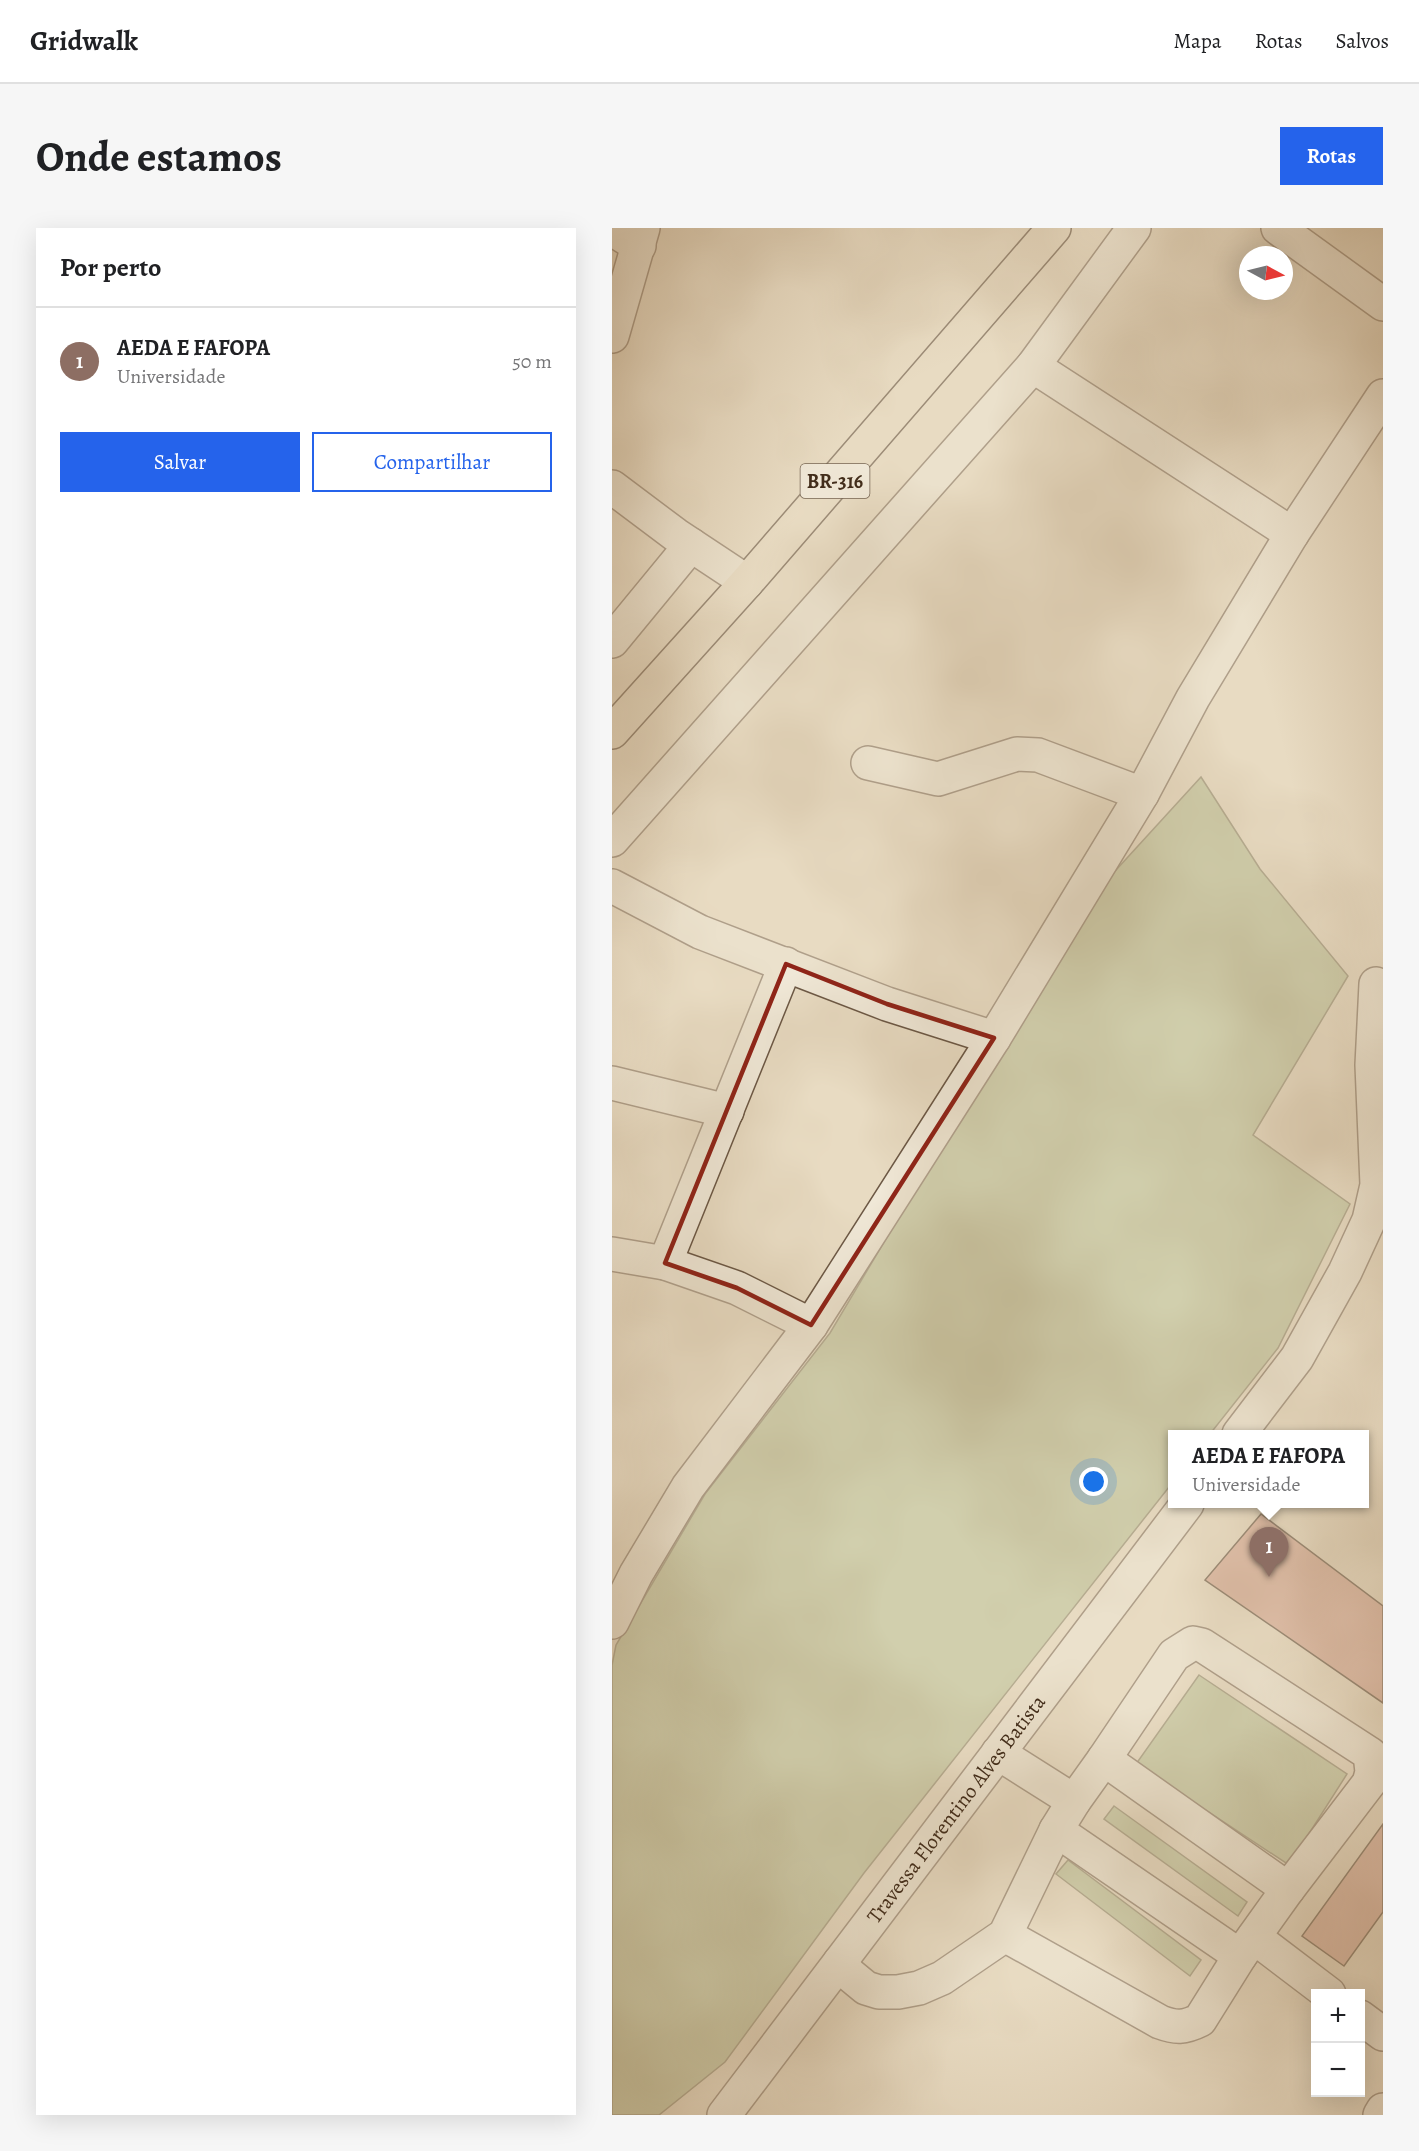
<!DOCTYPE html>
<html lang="pt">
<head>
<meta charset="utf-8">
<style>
	:root { --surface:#fff; --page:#f6f6f6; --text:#202124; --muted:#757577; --line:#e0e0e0; --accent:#2563eb }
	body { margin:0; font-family:Alegreya,serif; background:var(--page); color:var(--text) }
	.controls { position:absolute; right:18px; bottom:18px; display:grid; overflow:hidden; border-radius:0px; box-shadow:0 6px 24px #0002 }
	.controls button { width:54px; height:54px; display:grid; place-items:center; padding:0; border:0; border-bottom:2px solid var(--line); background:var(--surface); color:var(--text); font:30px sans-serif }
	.compass { position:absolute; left:627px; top:18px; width:54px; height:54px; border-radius:50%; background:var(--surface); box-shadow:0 6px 24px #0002; rotate:97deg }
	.you { position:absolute; left:482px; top:1254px; width:21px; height:21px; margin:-15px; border:4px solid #fff; border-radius:50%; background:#1a73e8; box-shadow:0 0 0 9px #1a73e833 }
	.badge { display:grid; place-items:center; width:39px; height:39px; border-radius:50%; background:var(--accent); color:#fff; font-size:20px; font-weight:700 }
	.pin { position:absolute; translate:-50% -50px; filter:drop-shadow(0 2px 3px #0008) }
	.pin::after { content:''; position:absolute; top:32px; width:21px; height:18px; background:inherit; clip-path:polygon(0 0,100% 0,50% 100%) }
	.popup { position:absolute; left:556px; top:1202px; width:201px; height:78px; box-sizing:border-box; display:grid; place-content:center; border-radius:0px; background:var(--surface); filter:drop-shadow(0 2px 4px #0005); font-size:20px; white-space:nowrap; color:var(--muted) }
	.popup b { font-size:22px; color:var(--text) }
	.popup::after { content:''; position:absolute; left:50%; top:100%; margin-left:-12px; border:12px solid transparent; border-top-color:var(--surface) }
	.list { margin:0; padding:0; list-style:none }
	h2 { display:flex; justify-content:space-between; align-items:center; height:78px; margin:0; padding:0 24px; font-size:26px }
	h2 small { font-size:20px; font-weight:400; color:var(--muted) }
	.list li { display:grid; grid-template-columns:39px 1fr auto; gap:18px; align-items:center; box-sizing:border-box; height:108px; padding:0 24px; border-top:2px solid var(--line) }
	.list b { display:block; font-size:22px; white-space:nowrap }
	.list p { margin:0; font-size:20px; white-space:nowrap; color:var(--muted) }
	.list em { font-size:20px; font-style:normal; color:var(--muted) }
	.actions { display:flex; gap:12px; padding:18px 24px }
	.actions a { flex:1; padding:14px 0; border:2px solid var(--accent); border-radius:0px; text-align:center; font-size:21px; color:var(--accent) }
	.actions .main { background:var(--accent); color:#fff }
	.map { position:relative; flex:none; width:771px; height:1887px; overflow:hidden; border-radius:0px }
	header { display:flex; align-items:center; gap:36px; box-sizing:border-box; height:84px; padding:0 30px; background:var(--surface); border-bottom:2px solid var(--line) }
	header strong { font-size:28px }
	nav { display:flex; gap:33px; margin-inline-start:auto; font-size:21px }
	.intro { display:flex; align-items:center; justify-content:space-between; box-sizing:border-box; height:144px; padding:0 36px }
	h1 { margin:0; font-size:42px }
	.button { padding:15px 27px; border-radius:0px; background:var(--accent); color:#fff; font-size:21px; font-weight:700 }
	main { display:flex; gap:36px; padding:0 36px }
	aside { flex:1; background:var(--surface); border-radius:0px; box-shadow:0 6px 24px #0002 }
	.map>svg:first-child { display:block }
	.green { fill:#b6c093; stroke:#7c7657; stroke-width:1.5 }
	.building { fill:#d49e8a; stroke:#422d1b; stroke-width:1.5 }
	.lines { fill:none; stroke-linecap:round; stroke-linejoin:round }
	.minor-casing { stroke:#6c5845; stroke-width:36 }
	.highway-casing { stroke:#422d1b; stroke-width:36 }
	.minor { stroke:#f0e8d7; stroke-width:33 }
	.highway { stroke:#e8dbc2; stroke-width:33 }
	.marked { fill:none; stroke:#8f2418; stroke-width:4.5; stroke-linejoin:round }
	.labels { text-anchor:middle; stroke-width:5; stroke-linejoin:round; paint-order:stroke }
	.shield { fill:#f0e8d7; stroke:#766553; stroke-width:1.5 }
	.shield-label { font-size:20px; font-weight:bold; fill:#422d1b }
	.street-label { font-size:21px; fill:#422d1b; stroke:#f0e8d7 }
</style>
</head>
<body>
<header>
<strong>Gridwalk</strong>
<nav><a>Mapa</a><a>Rotas</a><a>Salvos</a></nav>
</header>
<div class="intro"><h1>Onde estamos</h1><a class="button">Rotas</a></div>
<main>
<aside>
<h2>Por perto<small></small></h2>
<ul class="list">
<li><span class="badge" style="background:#8d6e63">1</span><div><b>AEDA E FAFOPA</b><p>Universidade</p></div><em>50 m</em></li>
</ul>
<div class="actions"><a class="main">Salvar</a><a>Compartilhar</a></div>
</aside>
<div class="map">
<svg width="771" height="1887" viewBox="0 0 771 1887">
	<rect width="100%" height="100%" fill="#e8dbc2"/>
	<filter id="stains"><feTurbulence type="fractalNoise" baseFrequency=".00333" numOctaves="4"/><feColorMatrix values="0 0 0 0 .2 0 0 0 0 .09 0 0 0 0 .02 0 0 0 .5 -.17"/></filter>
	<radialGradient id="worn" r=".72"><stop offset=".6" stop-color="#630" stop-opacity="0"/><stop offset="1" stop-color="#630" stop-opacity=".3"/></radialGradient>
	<path class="green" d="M589 549 648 641 736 748 641 907 738 976 666 1120 598 1206H561V1254L252 1645 113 1834 47 1887H0V1437L4 1417 93 1266 218 1105 473 676Z
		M587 1447 735 1546 677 1637 524 1536Z
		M502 1578 635 1674 626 1688 492 1591Z
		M456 1632 589 1732 578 1748 444 1646Z"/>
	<path class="building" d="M649 1286 771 1378V1475L593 1352Z
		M771 1596V1684L732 1738 690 1708Z"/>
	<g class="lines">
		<defs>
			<g id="minor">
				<path d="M666 0 771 76"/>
				<path d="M0 1 27 18"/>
				<path d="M0 108 31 0"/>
				<path d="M421 138 680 306"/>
				<path d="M0 259 64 307 135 354"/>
				<path d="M0 413 79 317"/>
				<path d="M256 535 326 551 405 526 426 527 530 566"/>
				<path d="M0 612 421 138 522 0"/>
				<path d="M0 658 88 704 275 776 382 810"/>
				<path d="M0 855 115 883"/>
				<path d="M0 1026 53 1035 125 1060 199 1097"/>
				<path d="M53 1035 174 736"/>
				<path d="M627 1206 685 1130 733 1044 757 992 765 957 760 837 764 756"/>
				<path d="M0 1394 24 1346 76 1259 199 1097 382 810 530 566 581 470 680 306 771 168"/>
				<path d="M386 1525 462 1573"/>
				<path d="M492 1531 676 1661"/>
				<path d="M444 1602 628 1728"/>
				<path d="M642 1709 717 1766"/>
				<path d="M228 1734 237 1746 254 1760 267 1764H286L307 1760 330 1750 393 1707 444 1602 462 1573 492 1531 562 1427 581 1415 590 1417 758 1526 760 1544 757 1555 676 1661 628 1728 588 1792C572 1800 564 1800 548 1794L393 1707"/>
				<path d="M748 1789 771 1806"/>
				<path id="s1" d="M112 1887 575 1276"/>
				<path d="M768 1887 771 1882"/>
			</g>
			<path id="highway" d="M0 504 135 354 442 0"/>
		</defs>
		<use href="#minor" class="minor-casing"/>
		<use href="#highway" class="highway-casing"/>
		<use href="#minor" class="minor"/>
		<use href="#highway" class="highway"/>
	</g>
	<path d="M0 0H771V1887H0ZM174 736 275 776 382 810 199 1097 125 1060 53 1035Z" fill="#e8dbc2" fill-opacity=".55" fill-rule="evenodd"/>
	<path class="marked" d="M174 736 275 776 382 810 199 1097 125 1060 53 1035Z"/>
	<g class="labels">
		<rect class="shield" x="188.5" y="236" width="69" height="34" rx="4.5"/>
		<g class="shield-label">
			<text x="223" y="260">BR-316</text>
		</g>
		<g class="street-label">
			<text dy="7" stroke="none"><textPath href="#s1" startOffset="384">Travessa Florentino Alves Batista</textPath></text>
		</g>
	</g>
	<rect width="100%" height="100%" filter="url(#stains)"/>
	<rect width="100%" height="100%" fill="url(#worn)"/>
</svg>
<div class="controls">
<button>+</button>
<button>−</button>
</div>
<svg class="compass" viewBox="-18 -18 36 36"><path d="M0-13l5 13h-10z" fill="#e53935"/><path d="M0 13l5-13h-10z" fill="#757577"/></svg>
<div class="you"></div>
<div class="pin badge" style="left:657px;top:1349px;background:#8d6e63">1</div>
<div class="popup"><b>AEDA E FAFOPA</b>Universidade</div>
</div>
</main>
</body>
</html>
